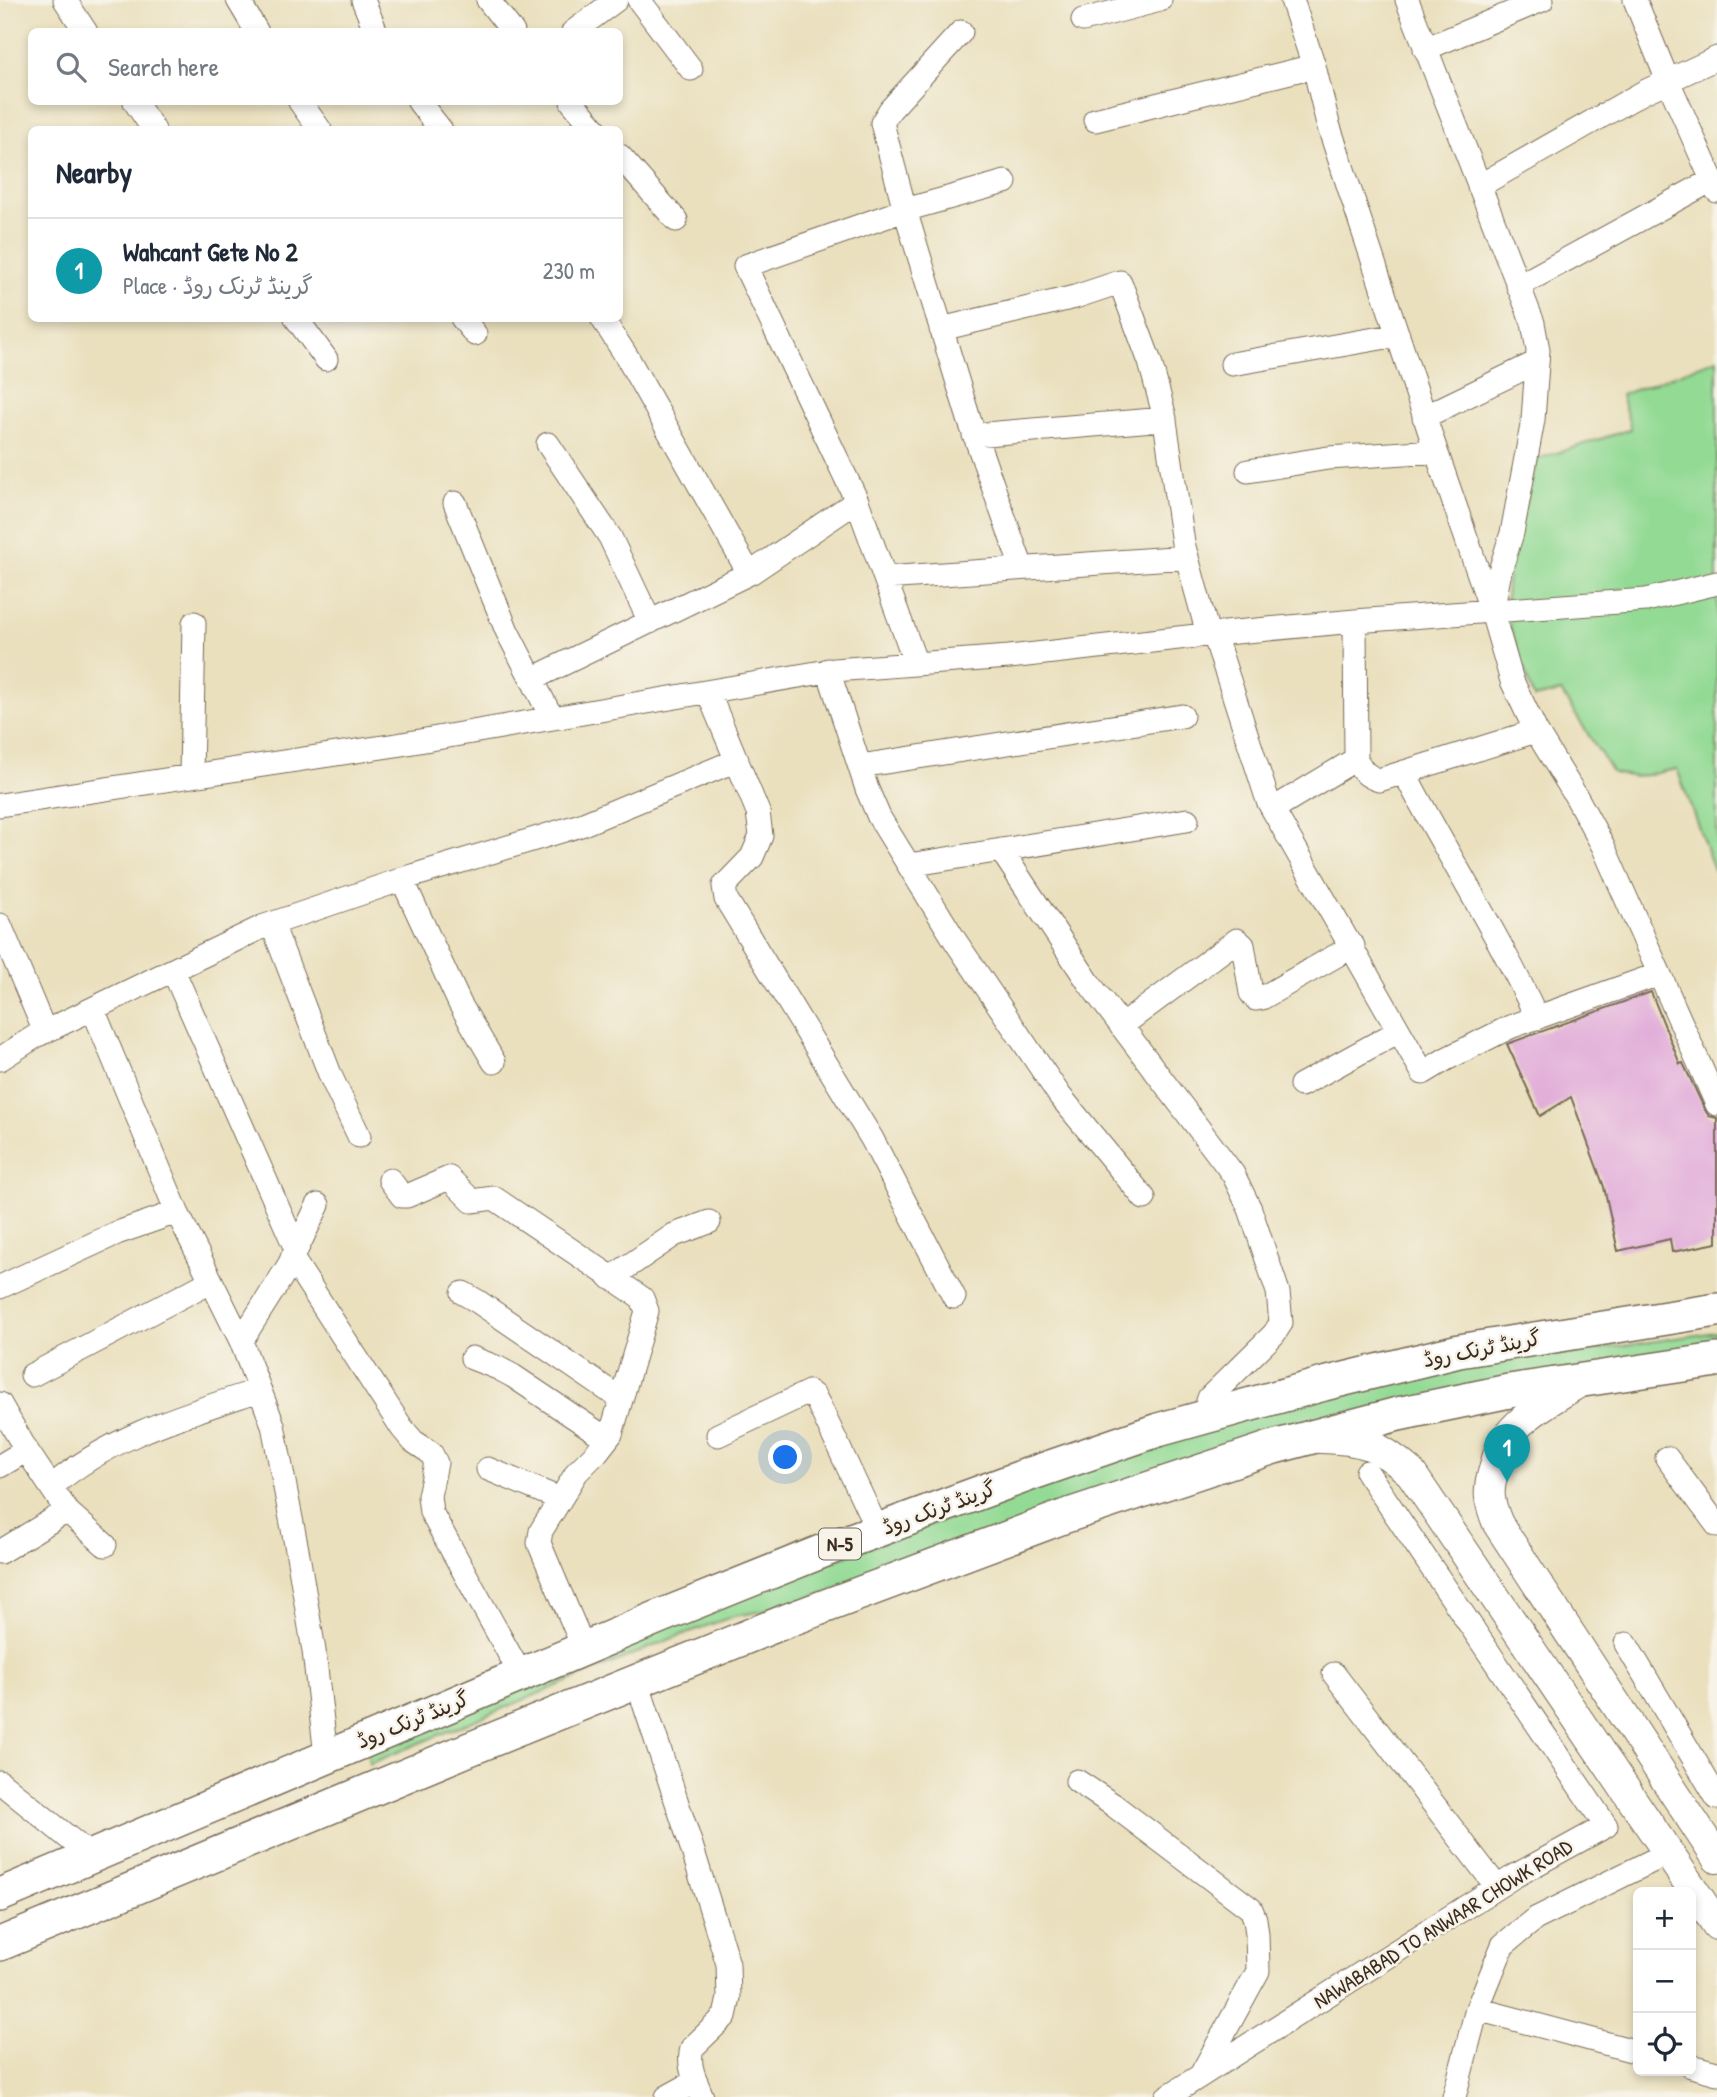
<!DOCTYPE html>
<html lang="en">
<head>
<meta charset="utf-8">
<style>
	:root { --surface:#fff; --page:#f2f2f3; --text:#1f2937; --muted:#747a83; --line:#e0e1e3; --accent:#d1495b }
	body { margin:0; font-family:"Patrick Hand","Playpen Sans Arabic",sans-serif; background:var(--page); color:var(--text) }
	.controls { position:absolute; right:21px; bottom:21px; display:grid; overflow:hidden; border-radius:10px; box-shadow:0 4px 10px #0003 }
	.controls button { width:63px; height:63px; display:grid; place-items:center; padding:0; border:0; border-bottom:2px solid var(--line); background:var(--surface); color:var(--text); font:35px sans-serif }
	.you { position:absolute; left:786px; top:1458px; width:24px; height:24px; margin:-18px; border:5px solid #fff; border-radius:50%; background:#1a73e8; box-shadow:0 0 0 10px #1a73e833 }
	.badge { display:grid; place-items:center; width:46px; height:46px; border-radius:50%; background:var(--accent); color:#fff; font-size:23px; font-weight:700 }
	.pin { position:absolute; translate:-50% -58px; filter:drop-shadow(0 2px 4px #0008) }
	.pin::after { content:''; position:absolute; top:37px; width:24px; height:21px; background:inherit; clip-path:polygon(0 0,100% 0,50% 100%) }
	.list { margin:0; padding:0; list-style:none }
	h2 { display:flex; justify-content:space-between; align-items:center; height:91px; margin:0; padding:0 28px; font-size:30px }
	h2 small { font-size:23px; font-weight:400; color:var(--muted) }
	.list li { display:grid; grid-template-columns:46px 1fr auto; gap:21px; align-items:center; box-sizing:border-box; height:105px; padding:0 28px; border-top:2px solid var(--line) }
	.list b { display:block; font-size:26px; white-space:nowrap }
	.list p { margin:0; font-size:23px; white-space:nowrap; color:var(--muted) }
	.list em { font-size:23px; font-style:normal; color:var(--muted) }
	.icon { flex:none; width:38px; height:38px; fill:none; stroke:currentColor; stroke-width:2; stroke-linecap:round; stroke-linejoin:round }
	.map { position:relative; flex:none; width:1717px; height:2097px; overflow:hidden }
	.search { position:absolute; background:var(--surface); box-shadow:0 4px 10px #0003; left:28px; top:28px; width:595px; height:77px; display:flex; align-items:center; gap:18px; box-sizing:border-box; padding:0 24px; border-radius:10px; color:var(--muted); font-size:26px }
	.panel { position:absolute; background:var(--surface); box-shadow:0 4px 10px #0003; left:28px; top:126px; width:595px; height:196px; border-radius:10px }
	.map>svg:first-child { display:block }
	.green { fill:#93da94; stroke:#678259; stroke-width:2 }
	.building { fill:#e2aeda }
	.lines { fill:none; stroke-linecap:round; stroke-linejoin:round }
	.minor-casing { stroke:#786a56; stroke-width:25 }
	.major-casing { stroke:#786a56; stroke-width:32 }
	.highway-casing { stroke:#786a56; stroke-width:36 }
	.minor { stroke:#fff; stroke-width:23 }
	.major { stroke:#fff; stroke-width:30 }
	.highway { stroke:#fff; stroke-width:33 }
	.labels { text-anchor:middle; stroke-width:5; stroke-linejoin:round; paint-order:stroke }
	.shield { fill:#f7f3e8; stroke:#73665b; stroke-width:2 }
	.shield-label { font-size:19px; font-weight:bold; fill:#3b2a1e }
	.street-label { font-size:21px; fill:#3b2a1e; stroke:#f7f3e8 }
</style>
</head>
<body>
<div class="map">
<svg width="1717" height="2097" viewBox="0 0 1717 2097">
	<rect width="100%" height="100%" fill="#f7f3e8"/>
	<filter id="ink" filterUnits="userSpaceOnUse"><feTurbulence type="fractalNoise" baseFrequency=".0143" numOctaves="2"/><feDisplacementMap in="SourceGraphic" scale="14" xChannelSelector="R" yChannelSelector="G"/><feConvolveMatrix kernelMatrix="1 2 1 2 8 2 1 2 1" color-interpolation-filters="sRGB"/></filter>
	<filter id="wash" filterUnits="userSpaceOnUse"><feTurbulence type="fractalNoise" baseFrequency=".00686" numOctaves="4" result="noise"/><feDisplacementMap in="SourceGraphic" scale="28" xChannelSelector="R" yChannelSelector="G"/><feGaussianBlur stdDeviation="1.57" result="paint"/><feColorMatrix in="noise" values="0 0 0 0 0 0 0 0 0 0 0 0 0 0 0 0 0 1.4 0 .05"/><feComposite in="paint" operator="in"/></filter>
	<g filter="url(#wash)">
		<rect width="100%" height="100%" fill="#eae0be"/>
		<path class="green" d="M1717 359V878L1677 769 1636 777 1613 773 1561 692 1534 698 1505 611 1509 562 1538 459 1631 429 1621 395Z
			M1717 1332V1348L1460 1392 770 1610 734 1616 673 1638 369 1764 367 1749 740 1595 1173 1435 1475 1361 1575 1353Z"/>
		<g id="blocks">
			<path class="building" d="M1651 992 1680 1064 1683 1063 1705 1110 1709 1116 1717 1118V1243L1672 1252 1670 1239 1618 1251 1604 1187 1571 1097 1540 1116 1507 1044Z"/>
		</g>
	</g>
	<g filter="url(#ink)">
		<use href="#blocks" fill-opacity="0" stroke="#786a56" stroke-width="2"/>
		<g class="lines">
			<defs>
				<path id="minor" d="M65 0 86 32
					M238 0 257 32
					M363 0 376 32
					M488 0 513 32
					M639 0 691 69
					M1292 0 1314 66 1328 124 1436 451 1492 612 1512 681 1536 731 1577 798 1603 846 1717 1104
					M1407 0 1533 323 1538 350 1533 420 1512 533 1500 571 1492 612
					M1635 0 1668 81 1717 191
					M1083 20 1160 0
					M573 32 616 0
					M961 32 890 110 882 123 905 210 969 419 1022 568
					M1425 49 1542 0
					M135 102 154 130
					M300 102 320 130
					M419 102 441 130
					M572 102 596 130
					M1095 120 1314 66
					M620 156 676 220
					M1479 186 1644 92 1717 58
					M1518 286 1712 180
					M296 318 326 359
					M462 318 475 334
					M602 318 627 357 749 573
					M941 329 1075 297 1120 282 1150 362 1164 414 1183 543 1208 634
					M1232 364 1398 335
					M1424 417 1537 362
					M974 435 1165 419
					M548 444 610 537 650 622
					M1248 471 1328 458 1436 451
					M455 503 507 631 552 718
					M885 578 1187 557
					M1355 621 1356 759
					M1214 634 1268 801 1423 1073 1446 1059 1510 1027 1659 974
					M916 664 857 501 745 266 905 210 1005 182
					M828 670 867 789 879 817 956 942 1060 1096 1144 1198
					M532 679 752 572 857 501
					M708 692 758 812 761 836 752 857 724 886 726 899 872 1139 954 1297
					M860 766 1182 716
					M1404 772C1447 855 1498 933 1537 1018
					M191 776 194 623
					M0 805 396 745 834 670 1009 657 1214 634 1355 621 1646 600 1717 583
					M1273 809 1356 759C1362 771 1366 776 1379 780L1536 731
					M1001 850 1089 983 1233 1174 1250 1209 1278 1292 1281 1323 1274 1334 1209 1398 1203 1418
					M909 865 1187 820
					M402 879 460 1004 494 1062
					M272 924 331 1077 359 1136
					M0 925 45 1032
					M173 970 296 1249
					M93 1009 177 1212 241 1341 273 1425 298 1555 314 1651 326 1756
					M1121 1026 1237 940 1243 945 1251 993 1256 999 1262 998 1353 946
					M0 1059 36 1036 262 927 412 876 581 825 737 760
					M1301 1085 1399 1031
					M390 1180 402 1196H407L449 1178 472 1201 494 1198 642 1298 647 1311 611 1434 597 1452 577 1472 541 1531 539 1543 584 1649
					M292 1258 402 1428 413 1441 431 1453 436 1463 429 1496 431 1512 521 1675
					M611 1278 674 1235 709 1222
					M0 1287 117 1233 177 1212
					M463 1293 477 1301 621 1399
					M241 1341 289 1265 318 1205
					M472 1358 498 1368 513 1376 607 1439
					M32 1375 211 1281
					M0 1404 25 1448 67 1511 105 1545
					M718 1435 809 1392 814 1396 819 1405 878 1531
					M1667 1458 1717 1525
					M0 1466 20 1454
					M488 1469 560 1499
					M51 1487C110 1436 187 1414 259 1390
					M0 1552 67 1511
					M1626 1644 1717 1798
					M1334 1674 1497 1887
					M637 1682 691 1845 728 1964 729 1998 725 2016 692 2048C687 2066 696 2081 702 2097
					M1077 1781 1112 1804 1251 1909 1255 1919 1257 1934 1258 1971 1202 2073
					M0 1782 91 1856
					M1477 2009 1638 2052
					M1691 2066 1717 2073
					M667 2097 696 2081
					M1167 2097 1513 1877 1606 1826 1367 1472
					M1454 2097 1477 2009 1503 1945 1535 1919 1668 1853"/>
				<path id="major" d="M1583 1380C1559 1395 1525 1413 1508 1436 1501 1444 1498 1455 1495 1466 1487 1491 1488 1500 1498 1524L1717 1858
					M1320 1438C1363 1439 1378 1444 1411 1473L1717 1925"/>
				<path id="highway" d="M0 1895 661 1616 843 1543 1030 1474 1158 1430 1324 1384 1459 1351 1717 1310
					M0 1944 467 1750 786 1621 1063 1517 1274 1447 1398 1414 1509 1391 1717 1360"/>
			</defs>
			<use href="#minor" class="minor-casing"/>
			<use href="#major" class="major-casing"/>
			<use href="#highway" class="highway-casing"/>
			<use href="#minor" class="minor"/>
			<use href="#major" class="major"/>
			<use href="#highway" class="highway"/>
		</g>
	</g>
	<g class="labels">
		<rect class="shield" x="819" y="1528.5" width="42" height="31" rx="5"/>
		<g class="shield-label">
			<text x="840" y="1551">N-5</text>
		</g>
		<g class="street-label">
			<text transform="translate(1482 1349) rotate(-11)" y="7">گرینڈ ٹرنک روڈ</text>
			<text transform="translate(939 1508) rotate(-20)" y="7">گرینڈ ٹرنک روڈ</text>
			<text transform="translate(413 1720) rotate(-22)" y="7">گرینڈ ٹرنک روڈ</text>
			<text transform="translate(1443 1924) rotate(-32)" y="7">NAWABABAD TO ANWAAR CHOWK ROAD</text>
		</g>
	</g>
</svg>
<div class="controls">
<button>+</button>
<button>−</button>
<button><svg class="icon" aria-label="locate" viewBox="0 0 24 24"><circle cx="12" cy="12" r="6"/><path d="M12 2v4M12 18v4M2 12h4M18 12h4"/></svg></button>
</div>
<div class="you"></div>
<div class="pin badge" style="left:1507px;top:1482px;background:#0f9aa8">1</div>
<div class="search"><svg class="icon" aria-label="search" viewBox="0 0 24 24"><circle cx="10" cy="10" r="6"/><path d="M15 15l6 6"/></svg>Search here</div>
<section class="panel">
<h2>Nearby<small></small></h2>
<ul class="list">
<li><span class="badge" style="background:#0f9aa8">1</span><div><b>Wahcant Gete No 2</b><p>Place · گرینڈ ٹرنک روڈ</p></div><em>230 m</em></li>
</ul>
</section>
</div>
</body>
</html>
